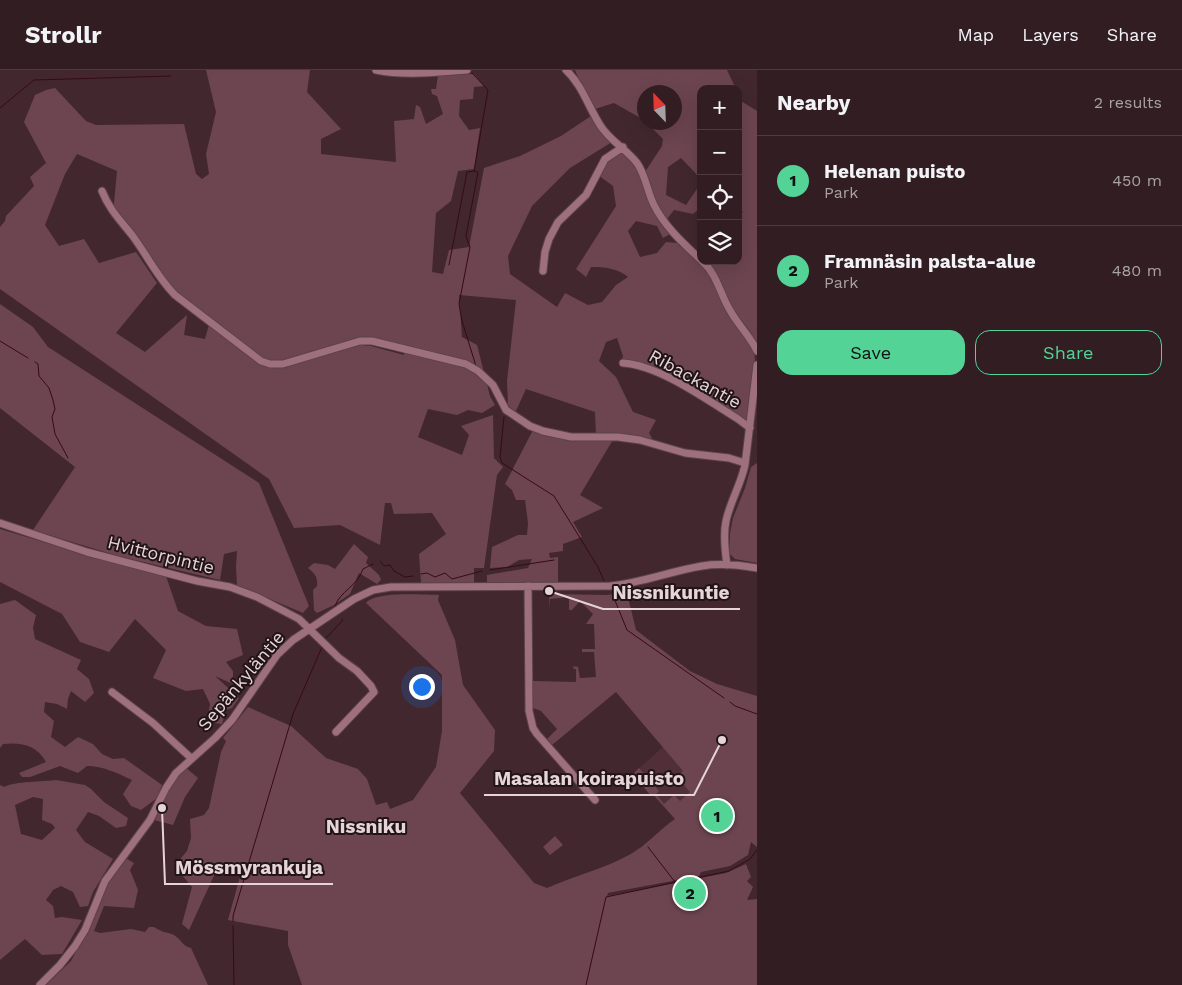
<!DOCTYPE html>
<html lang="en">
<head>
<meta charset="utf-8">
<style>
	:root { --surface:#321d23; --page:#3a262b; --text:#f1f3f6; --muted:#a8a2a6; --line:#4d3b41; --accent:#53d396 }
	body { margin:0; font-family:"Work Sans",sans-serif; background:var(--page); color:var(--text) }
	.controls { position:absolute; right:15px; top:15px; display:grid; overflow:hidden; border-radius:10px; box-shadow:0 5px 20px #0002 }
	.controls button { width:45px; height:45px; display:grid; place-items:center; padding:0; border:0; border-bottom:1px solid var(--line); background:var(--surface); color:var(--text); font:25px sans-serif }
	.compass { position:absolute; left:637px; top:15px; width:45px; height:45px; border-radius:50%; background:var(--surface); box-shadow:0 5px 20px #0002; rotate:337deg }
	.you { position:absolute; left:421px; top:616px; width:18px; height:18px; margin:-12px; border:4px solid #fff; border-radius:50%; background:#1a73e8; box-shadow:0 0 0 8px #1a73e833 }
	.badge { display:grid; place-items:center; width:32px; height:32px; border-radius:50%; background:var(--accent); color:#111; font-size:16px; font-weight:700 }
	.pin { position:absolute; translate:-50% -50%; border:2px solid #fff; box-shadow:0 1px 5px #0006 }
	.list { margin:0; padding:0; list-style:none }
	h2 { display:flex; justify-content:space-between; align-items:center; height:65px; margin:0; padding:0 20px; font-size:21px }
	h2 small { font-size:16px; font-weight:400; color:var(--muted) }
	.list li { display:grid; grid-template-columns:32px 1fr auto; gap:15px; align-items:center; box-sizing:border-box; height:90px; padding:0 20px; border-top:1px solid var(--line) }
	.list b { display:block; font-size:19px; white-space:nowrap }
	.list p { margin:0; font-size:16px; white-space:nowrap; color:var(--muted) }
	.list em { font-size:16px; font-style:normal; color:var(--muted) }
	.actions { display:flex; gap:10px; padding:15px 20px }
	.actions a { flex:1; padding:11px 0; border:1px solid var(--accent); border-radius:15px; text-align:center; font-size:18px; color:var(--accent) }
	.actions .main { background:var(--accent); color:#111 }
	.icon { flex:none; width:28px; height:28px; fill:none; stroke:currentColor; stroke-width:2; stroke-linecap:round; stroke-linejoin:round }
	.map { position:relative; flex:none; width:757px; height:915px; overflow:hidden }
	header { display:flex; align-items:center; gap:30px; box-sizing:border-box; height:70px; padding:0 25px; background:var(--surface); border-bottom:1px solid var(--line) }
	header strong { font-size:24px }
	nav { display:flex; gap:28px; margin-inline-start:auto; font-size:18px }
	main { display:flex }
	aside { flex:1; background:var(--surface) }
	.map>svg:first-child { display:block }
	.built { fill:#512f39 }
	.green { fill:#6c4550; fill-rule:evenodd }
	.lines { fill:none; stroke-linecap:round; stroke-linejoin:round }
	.stream { stroke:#38081b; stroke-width:1 }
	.minor-casing { stroke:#5c434a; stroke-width:9 }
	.minor { stroke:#9e6f7c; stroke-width:7 }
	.labels { text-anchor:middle; stroke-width:4; stroke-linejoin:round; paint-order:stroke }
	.street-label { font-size:18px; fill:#e6d4d8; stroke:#201417 }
	.neighbourhood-label { font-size:19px; font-weight:bold; fill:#e6d4d8; stroke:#201417 }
	.leader { fill:none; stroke:#e6d4d8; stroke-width:2 }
	.callout-dot { fill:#e6d4d8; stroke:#201417; stroke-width:2 }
	.callout-label { font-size:19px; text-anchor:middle; font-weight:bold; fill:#e6d4d8; stroke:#201417; stroke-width:4; stroke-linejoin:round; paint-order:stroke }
</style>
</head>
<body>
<header>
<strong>Strollr</strong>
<nav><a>Map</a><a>Layers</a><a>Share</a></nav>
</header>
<main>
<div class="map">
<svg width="757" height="915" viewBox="0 0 757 915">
	<rect width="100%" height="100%" fill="#42272f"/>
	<path class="built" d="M664 676 704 724 675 749 633 704Z"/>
	<path class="green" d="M206 0H310L307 22 341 59 321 69V84L396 92 394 51 414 49 416 35 420 37 426 54 443 44 437 26 432 24 431 19H436L438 5 474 4 484 16 474 17 473 29 460 30 459 46 469 60 480 58 474 99 458 101 451 131 436 143 432 202 443 204 449 180 469 177 484 98 520 86 561 66 591 46 603 65 612 72 570 98 532 136 508 186 510 204 557 237 565 223 588 235 602 232 616 215 628 207C618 198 604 197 591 197L586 207 576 199 616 136 613 116 598 105 607 91 622 80C644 102 656 136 670 164L663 168 657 156 636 151 628 161 640 187 657 183 666 172 677 173 704 197 712 210 727 244 743 264 754 281 755 290 747 351 744 352 697 321 648 294 622 289 623 286 617 268 606 272 599 291 616 307 633 342 656 350 649 363 653 370 596 365 595 342 526 319 515 343 508 335 507 311 516 230 459 225 462 267 477 275 490 326 495 335 482 343 468 340 457 345 428 339 418 367 462 385 469 365 461 356 493 345 494 388 503 397 497 405 484 498H474V513H421L419 484 446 464 432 443 394 444 391 433H385L380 475 340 455 294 458 269 409 0 219V157L5 151 6 146 34 116 30 107 46 93 24 52 35 25 46 20 55 18 86 51 96 55 184 54 196 104 202 109 209 104 206 84 216 42ZM77 84 117 101 113 144 175 225 210 251 205 269 184 265 187 245 145 282 116 263 157 213 136 182 99 193 84 169 59 176 45 155 65 104ZM372 271 404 279V285L371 276H364Z
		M575 0H727L736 19H701V109L681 88 668 97 666 125 686 135 701 113V137L693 144 674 140 667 149 654 131 645 102 662 76 663 69 647 53 674 52V22H644V50L614 33 592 40Z
		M738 24 741 31 757 41V275L750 261 734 241 719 207 707 191H738V146L743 142 738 137Z
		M0 234 33 257 48 277 259 413 309 536 303 543 237 515 236 497 237 481 224 484 220 510 118 486 33 460 75 397 0 338Z
		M533 360 614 368 580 425 603 438 573 452 582 467 563 474V481L549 483 550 488 558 487V513L502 512 487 514V505L528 498 532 489 519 490 507 497 490 498 492 477 518 465H527L528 453 525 430H516L512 420 505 414Z
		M757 393V493L735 489 729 483 730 463 733 448 745 418 751 397Z
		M0 459 107 491 166 506 178 541 206 556 237 559 243 585 226 592 233 601V614L215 606 239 628 232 638 226 640 222 654 207 652 210 634 203 619 186 621 153 608 166 580 135 549 109 582 80 572 62 544 0 512Z
		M354 474 368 487 366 493 379 505 381 510 377 514 359 503 350 524 334 535 317 543 314 540 313 520 317 516C318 507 315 504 308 498L314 493 328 495 335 499Z
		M627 523 636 560 653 573 690 601 717 614 757 626V777L751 772 748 785 730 796 701 802 699 806 608 823 607 826 726 803 746 794 751 807 747 811 753 817 747 830 757 829V915H302L288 875V861L228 850 241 803 217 799 189 860 182 854 192 817 182 805 175 802 181 788 187 781 191 768 190 749 204 745 209 738 221 682 226 671 223 668 248 637 291 656 326 688 358 699 367 709 376 735 387 732 390 739 413 730 436 697 442 661V605L366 533C376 521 423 525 439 525L438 530 455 570 463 615 495 660 494 681 460 723 534 813 547 818C574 806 603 799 629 785 646 776 659 760 675 749L653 724 651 726 633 704 639 698 659 721 656 724 664 734 674 725 680 731 690 722 677 707 683 701 616 622 552 675 547 669 557 659 541 641 533 638V611L576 612V599H574L573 596 578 597 580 608 596 607 594 582H582V579H595L594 554H586L593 544 580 531 572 540H569V527L550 529V539L549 526 551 524 606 525Z
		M15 530 36 545 33 558 35 569 81 590 77 599 89 609 94 623 85 632 71 621 68 629 67 639 57 634 45 632 44 642 54 651 51 667 65 677 78 667 93 674 102 684 113 689 124 688 162 715 157 728 141 740 131 736 123 724 132 710C117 703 103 696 87 696L78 703 60 696 30 707H22L19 703 46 692C37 675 21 672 3 674L0 678V534Z
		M185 697 198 708 185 727 173 755 154 750C163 730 171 713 185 697Z
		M56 710 85 715 91 719 104 732 128 748 126 756 116 758 99 746 88 742 76 760 85 772 113 789 93 822 88 836 80 837 73 822 61 816 53 820 46 830 53 836 55 848 62 847 82 850 62 884 42 885 25 869 0 890V715L4 717C16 711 41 712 56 710ZM33 727 43 729 42 750 52 754 55 758 42 770 21 764 15 735Z
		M555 766 563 775 550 785 543 777Z
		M124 787 134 793 130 800 138 820 134 838 104 836 94 861 100 863 131 859 145 862 149 857H154C163 863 167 862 174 865 181 869 182 876 191 878L208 915H46L71 891 91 852 104 818Z"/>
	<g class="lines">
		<path class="stream" d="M472 3 488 20 474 101 478 102 466 166 470 177 459 234 462 251 476 296
			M0 38 34 10 171 6
			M449 195 467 102 474 101
			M0 271 28 288
			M35 292 38 294 39 306 49 318 53 330 55 339 52 347 55 364 68 388
			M504 347 500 387 502 393 554 426 598 497 604 511
			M380 491 384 496 390 495 394 501 405 507 413 506
			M490 500 554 490
			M421 504 427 503 435 507 445 503 452 509 482 501
			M614 528 627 560 724 628
			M335 536C340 521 357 517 363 499L373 494
			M325 569 343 550 342 549
			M730 632 735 636 757 644
			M648 777 675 812
			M233 851V846L293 644 322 577
			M233 856 234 915
			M586 915 606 827 729 801 750 789 757 780"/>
		<defs>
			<path id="minor" d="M376 0C406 6 436 2 467 0
				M566 0C582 15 588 36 600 55 609 70 626 79 637 93 646 106 647 121 654 135 665 157 683 173 701 190
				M102 121C109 139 120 150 132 165 147 185 157 207 175 225L261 291 270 294H283L360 271H372L466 294 478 301 493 315 506 340 530 356 543 361 571 367H618L640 370 685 383 729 388 745 393
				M702 191C718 205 720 225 731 242 739 256 750 266 757 281
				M543 201 545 182 549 169 558 152 586 125 605 89 623 77
				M623 293C659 295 707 330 738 349L750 358
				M0 453 87 482 197 511 230 517 257 527 299 549 339 588 357 601 371 616 374 622 336 662
				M727 495C725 481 723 465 726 451 730 432 741 414 745 395L757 295
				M528 516 529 641 533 658 537 664 595 730
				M112 622 153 653 191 688
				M40 915 60 895 75 876 85 860 105 811 150 750 166 718 176 703 215 668 232 650 277 585 293 570 354 529 373 520 391 517 610 516C642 513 671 501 702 496 720 493 739 495 757 498"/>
		</defs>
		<use href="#minor" class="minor-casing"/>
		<use href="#minor" class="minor"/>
	</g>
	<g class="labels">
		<g class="street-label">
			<text transform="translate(695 309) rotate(29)" y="6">Ribackantie</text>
			<text transform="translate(161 485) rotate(14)" y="6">Hvittorpintie</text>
			<text transform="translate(241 611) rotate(-50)" y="6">Sepänkyläntie</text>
		</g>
		<g class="neighbourhood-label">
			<text x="366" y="763">Nissniku</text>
		</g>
	</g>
	<path class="leader" d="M549 521L603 539H740M722 670L694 725H484M162 738L165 814H333"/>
	<g class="callout-dot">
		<circle cx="549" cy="521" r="5"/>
		<circle cx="722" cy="670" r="5"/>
		<circle cx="162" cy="738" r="5"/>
	</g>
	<g class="callout-label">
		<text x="671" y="529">Nissnikuntie</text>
		<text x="589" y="715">Masalan koirapuisto</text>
		<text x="249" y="804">Mössmyrankuja</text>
	</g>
</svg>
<div class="controls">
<button>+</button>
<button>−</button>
<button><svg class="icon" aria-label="locate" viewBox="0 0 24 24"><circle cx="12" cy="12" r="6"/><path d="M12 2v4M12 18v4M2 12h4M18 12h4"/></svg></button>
<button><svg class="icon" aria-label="layers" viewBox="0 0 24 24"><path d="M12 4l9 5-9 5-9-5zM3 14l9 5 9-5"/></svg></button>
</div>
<svg class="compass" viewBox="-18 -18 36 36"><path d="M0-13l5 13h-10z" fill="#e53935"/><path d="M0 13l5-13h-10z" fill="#a8a2a6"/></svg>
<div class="you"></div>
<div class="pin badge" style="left:717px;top:746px">1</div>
<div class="pin badge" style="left:690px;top:823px">2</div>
</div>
<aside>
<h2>Nearby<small>2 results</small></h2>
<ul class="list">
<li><span class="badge">1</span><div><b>Helenan puisto</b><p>Park</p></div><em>450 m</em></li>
<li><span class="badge">2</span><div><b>Framnäsin palsta-alue</b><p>Park</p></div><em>480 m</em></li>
</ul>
<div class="actions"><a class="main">Save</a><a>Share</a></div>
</aside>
</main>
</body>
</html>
